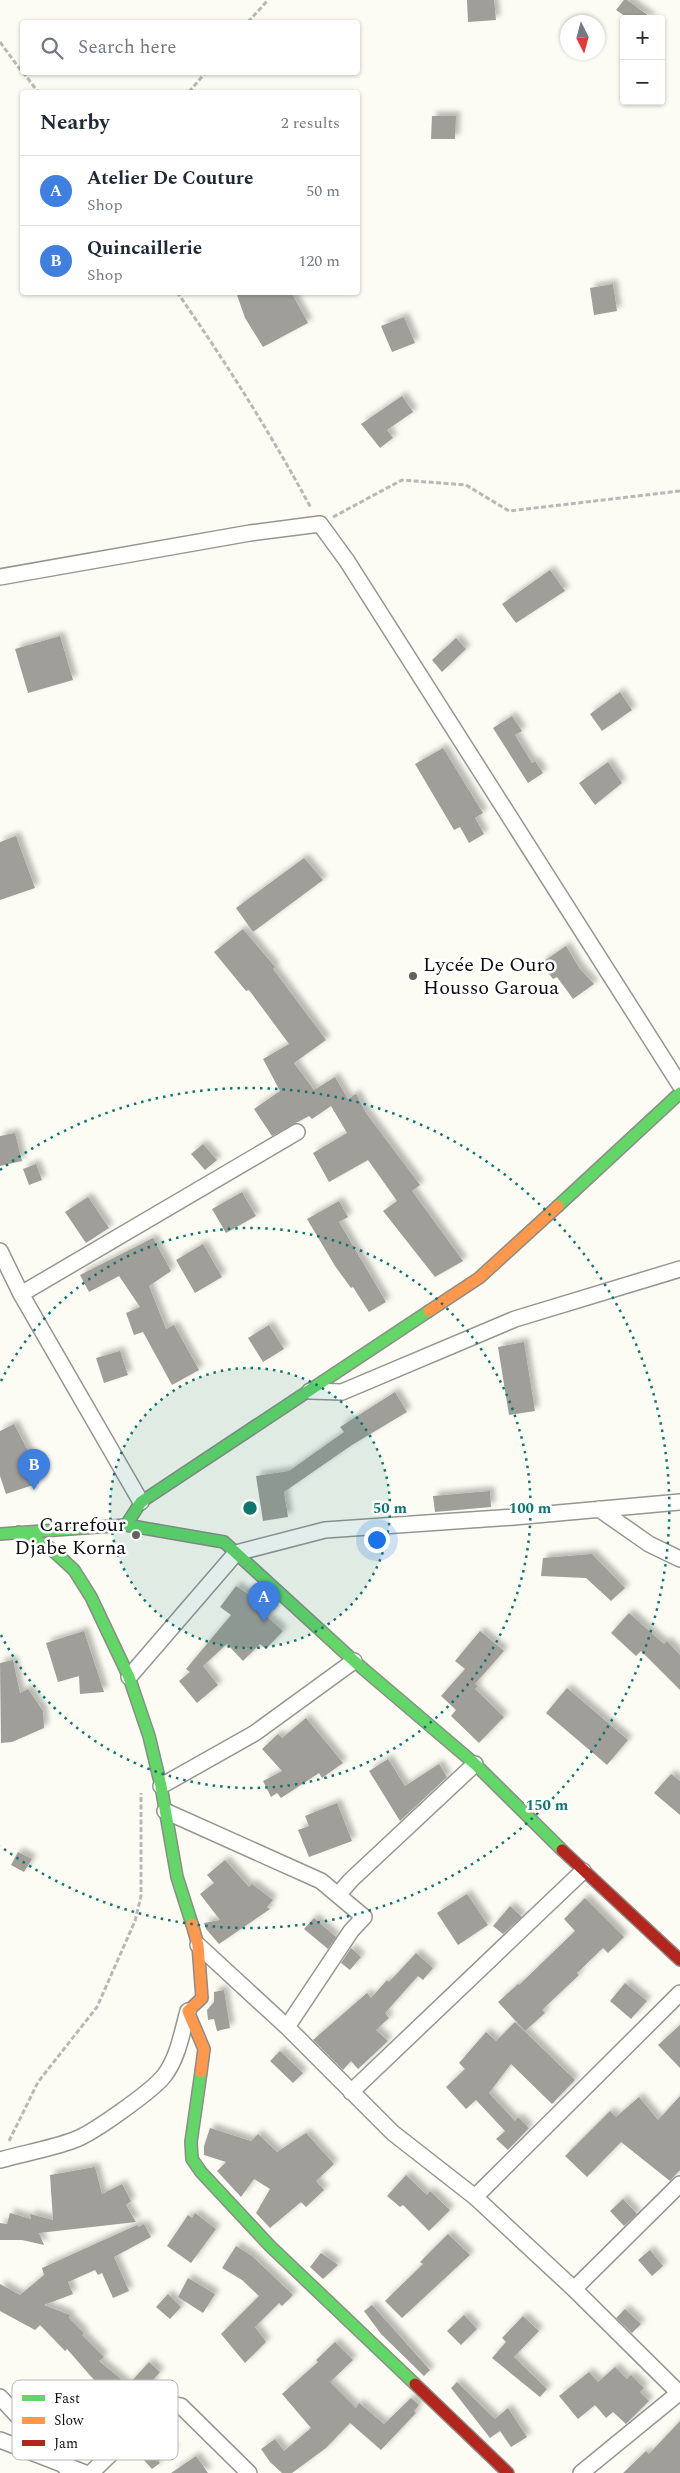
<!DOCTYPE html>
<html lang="en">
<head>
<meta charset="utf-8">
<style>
	:root { --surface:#fff; --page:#f6f6f7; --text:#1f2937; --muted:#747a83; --line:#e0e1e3; --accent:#0b8043 }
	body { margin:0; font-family:Spectral,serif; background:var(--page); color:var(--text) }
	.controls { position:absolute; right:15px; top:15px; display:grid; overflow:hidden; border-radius:5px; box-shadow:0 1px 4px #0004 }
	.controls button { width:45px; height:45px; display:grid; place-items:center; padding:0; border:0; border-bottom:1px solid var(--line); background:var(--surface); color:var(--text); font:25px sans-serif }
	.compass { position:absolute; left:560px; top:15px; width:45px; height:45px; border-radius:50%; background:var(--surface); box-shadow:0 1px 4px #0004; rotate:174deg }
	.you { position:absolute; left:376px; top:1539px; width:18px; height:18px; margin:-12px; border:4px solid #fff; border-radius:50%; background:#1a73e8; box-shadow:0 0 0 8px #1a73e833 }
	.badge { display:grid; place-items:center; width:32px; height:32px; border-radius:50%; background:var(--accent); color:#fff; font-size:16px; font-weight:700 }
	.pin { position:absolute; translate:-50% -41px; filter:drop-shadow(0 1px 2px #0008) }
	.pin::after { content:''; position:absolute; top:26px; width:18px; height:15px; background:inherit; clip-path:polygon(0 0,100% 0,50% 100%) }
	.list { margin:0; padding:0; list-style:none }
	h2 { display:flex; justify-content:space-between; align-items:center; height:65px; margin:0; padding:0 20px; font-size:21px }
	h2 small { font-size:16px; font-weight:400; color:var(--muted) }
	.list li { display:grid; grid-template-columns:32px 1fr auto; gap:15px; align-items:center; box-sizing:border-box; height:70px; padding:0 20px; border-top:1px solid var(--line) }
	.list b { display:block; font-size:19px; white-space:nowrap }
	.list p { margin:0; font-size:16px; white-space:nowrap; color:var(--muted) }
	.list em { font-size:16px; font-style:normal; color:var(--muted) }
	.icon { flex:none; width:28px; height:28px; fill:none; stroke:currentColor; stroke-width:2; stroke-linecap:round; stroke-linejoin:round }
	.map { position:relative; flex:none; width:680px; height:2473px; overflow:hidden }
	.search { position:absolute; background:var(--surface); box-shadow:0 1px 4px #0004; left:20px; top:20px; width:340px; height:55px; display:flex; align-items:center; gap:12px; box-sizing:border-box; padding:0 18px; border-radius:5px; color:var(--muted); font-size:19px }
	.panel { position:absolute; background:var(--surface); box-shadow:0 1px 4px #0004; left:20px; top:90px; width:340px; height:205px; border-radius:5px }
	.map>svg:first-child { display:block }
	.building { fill:#9f9e99; filter:url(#shadow) }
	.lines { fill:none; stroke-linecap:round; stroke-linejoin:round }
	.street-casing { stroke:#959592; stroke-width:18 }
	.fast-casing { stroke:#8c8c88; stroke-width:14 }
	.slow-casing { stroke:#8c8c88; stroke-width:14 }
	.jam-casing { stroke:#8c8c88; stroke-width:14 }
	.path { stroke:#b8b8b7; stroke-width:3; stroke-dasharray:5 2.5; stroke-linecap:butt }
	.street { stroke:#fffffd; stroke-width:15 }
	.fast { stroke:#63d668; stroke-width:11 }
	.slow { stroke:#ff974d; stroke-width:11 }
	.jam { stroke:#b3261e; stroke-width:11 }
	.ring { fill:none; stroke:#0f766e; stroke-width:2.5; stroke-dasharray:2.5 5 }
	.poi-dot { fill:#61615e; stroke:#fff; stroke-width:2 }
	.labels { text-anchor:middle; stroke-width:5; stroke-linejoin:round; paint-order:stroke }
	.poi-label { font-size:20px; fill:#0e0e0e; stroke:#fff; text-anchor:start }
	.key { fill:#fff; stroke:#b7b7b7; stroke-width:1 }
	.key-label { font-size:14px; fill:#0e0e0e }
	.centre { fill:#0f766e; stroke:#fff; stroke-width:2.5 }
	.ring-label { font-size:15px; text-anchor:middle; font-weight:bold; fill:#0f766e; stroke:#fff; stroke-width:5; stroke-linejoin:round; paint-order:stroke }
</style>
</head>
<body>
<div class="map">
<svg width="680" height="2473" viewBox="0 0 680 2473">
	<defs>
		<filter id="shadow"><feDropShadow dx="4.5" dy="-4.5" stdDeviation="2.5" flood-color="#0004"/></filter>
	</defs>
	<rect width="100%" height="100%" fill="#fcfcf4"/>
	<path class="building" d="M467 0H494L496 20 468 22Z
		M624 0H627L653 19H629L616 10Z
		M432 116H456L455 139H431Z
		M613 284 617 311 594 315 590 288Z
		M236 292H291L308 323 263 347 245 318Z
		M404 317 415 343 392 352 381 326Z
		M402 396 413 412 387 430 393 438 380 448 361 424Z
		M550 570 565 591 516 623 502 604Z
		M60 636 73 680 28 693 15 649Z
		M456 638 466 649 442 672 432 660Z
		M620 692 632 710 602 731 590 714Z
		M512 716 522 731 515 735 532 763 535 761 543 773 528 783 493 728Z
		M443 748 483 813 475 818 484 834 469 843 460 827 454 830 415 764Z
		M608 762 622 783 595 805 579 783Z
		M16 836 35 888 0 900V842Z
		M304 858 323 880 253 932 236 908Z
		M243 929 275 967 273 969 326 1040 294 1063 314 1090 335 1077 348 1099 356 1094 366 1113 420 1185 412 1191 463 1261 435 1277 383 1211 397 1201 368 1160 329 1182 313 1153 347 1133 331 1106 312 1119 309 1116 272 1136 254 1109 280 1091 263 1059 289 1044 249 990 246 991 214 952Z
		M566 946 580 969 594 984 573 999 557 977 553 979 541 963Z
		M15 1133 22 1161 0 1166V1136Z
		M203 1144 217 1160 205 1170 191 1154Z
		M36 1164 42 1180 29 1185 23 1169Z
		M242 1192 256 1216 226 1233 212 1209Z
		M88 1197 109 1228 86 1243 65 1212Z
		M339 1201 348 1217 339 1222 386 1302 369 1312 353 1287 351 1288 335 1266 307 1219Z
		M153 1238 171 1271 149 1286 166 1329 174 1325 199 1370 172 1385 143 1332 134 1335 126 1313 140 1307 119 1276 89 1292 80 1275Z
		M203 1244 222 1277 195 1293 176 1260Z
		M269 1325 284 1349 263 1362 248 1338Z
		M524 1342 535 1411 509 1415 498 1347Z
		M120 1351 128 1375 104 1383 96 1358Z
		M395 1392 407 1412 352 1445 284 1492 288 1517 263 1521 256 1476 289 1471 344 1432 340 1427Z
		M14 1424 38 1470 39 1483 6 1494 0 1476V1431Z
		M490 1491 491 1507 435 1512 433 1496Z
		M592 1554 625 1588 611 1601 586 1578 541 1576 543 1558Z
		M236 1586 254 1598 251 1602 283 1631 266 1649 260 1644 243 1661 227 1644 203 1666 218 1685 197 1703 179 1681 190 1672 186 1669 231 1615 220 1607Z
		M629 1613 664 1644 667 1641 680 1655V1690L641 1651 636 1656 611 1633Z
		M84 1631 104 1692 80 1694 79 1676 58 1682 46 1643Z
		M480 1631 504 1651 475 1684 478 1686 475 1689 504 1717 479 1743 451 1716 456 1710 441 1696 465 1669 455 1661Z
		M13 1660 20 1693 28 1689 43 1711 44 1728 12 1742 1 1743 0 1663Z
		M567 1688 628 1740 607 1765 546 1713Z
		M306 1718 343 1763 322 1778 319 1773 281 1798 277 1793 271 1797 263 1781 282 1771 262 1749 278 1734 282 1738Z
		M388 1759 405 1786 439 1764 447 1777 400 1821 369 1771Z
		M671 1774 680 1781V1815L654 1793Z
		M337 1803 352 1841 309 1857 298 1830 309 1826 305 1816Z
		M18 1852 32 1859 24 1872 11 1865Z
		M225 1860 249 1887 252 1884 273 1900 267 1907 270 1909 219 1944 206 1929 204 1923 220 1920 200 1894 214 1883 207 1875Z
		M467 1894 488 1925 458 1945 437 1913Z
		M585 1898 624 1937 608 1953 603 1948 577 1973 579 1975 542 2010 545 2013 525 2031 498 2002 518 1984 519 1985 575 1931 564 1919Z
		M510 1906 522 1917 503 1934 493 1926Z
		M314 1918 336 1937 328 1949 304 1929Z
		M351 1948 361 1957 350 1970 341 1963Z
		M416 1953 433 1968 423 1980 418 1976 385 2013 389 2018 376 2030 388 2041 358 2069 351 2061 343 2070 313 2040 367 1993 371 1998 387 1980 389 1982Z
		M625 1983 647 2001 631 2019 610 2001Z
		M224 1990 230 2028 217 2031 214 2019 208 2020 207 2010 214 2002V1992Z
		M515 2022 575 2080 552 2104 511 2064 489 2093 515 2121 518 2117 529 2128 508 2150 496 2139 505 2131 476 2100 466 2109 446 2087 465 2069 459 2063 486 2032 496 2041Z
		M680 2025V2068L658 2045Z
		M280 2051 303 2073 293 2083 270 2061Z
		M680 2096V2170L670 2181 621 2142 587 2177 565 2156 610 2111 616 2117 639 2097 658 2120Z
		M210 2128 251 2141 258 2134 277 2152 306 2133 334 2164 316 2181 324 2190 306 2207 301 2202 270 2228 256 2213 270 2189 254 2179 241 2197 217 2171 226 2162 204 2155V2146Z
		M95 2167 102 2194 122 2184 131 2201 126 2205 136 2222 39 2233 44 2245 22 2240H0V2223L7 2224 10 2213 31 2219 30 2214 53 2220 50 2175Z
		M406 2175 427 2195 430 2191 450 2210 429 2231 403 2205 400 2207 387 2196Z
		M623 2199 637 2214 624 2226 610 2211Z
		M195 2213 216 2229 191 2263 167 2246 188 2215 192 2218Z
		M144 2224 151 2237 114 2257 129 2291 113 2298 102 2273 98 2275 95 2270 68 2282 73 2294 44 2305 70 2315 69 2318 84 2333 82 2335 104 2357 99 2361 128 2385 149 2362 160 2372 152 2381 154 2384 129 2411 101 2388 67 2349 65 2351 40 2325 35 2330 0 2311V2284L20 2295 44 2275 42 2268 137 2225 139 2227Z
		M448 2234 470 2255 402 2318 385 2301 423 2264 420 2262Z
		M236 2246 252 2256 293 2295 282 2306 279 2303 255 2327 266 2342 245 2363 221 2334 259 2296 242 2280 222 2268Z
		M650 2250 663 2266 652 2276 638 2260Z
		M321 2253 338 2265 323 2279 310 2267Z
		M188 2278 215 2294 203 2313 178 2297Z
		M168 2294 181 2307 170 2319 156 2307Z
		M372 2305 430 2370 424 2376 381 2334 364 2311Z
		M625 2309 641 2324 632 2333 616 2318Z
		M464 2315 477 2329 461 2345 447 2331Z
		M523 2316 539 2331 514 2357 547 2389 540 2397 492 2358 506 2342 502 2338Z
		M335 2342 353 2360 330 2382 356 2408 359 2403 384 2424 411 2398 419 2405 414 2411 416 2413 381 2450 350 2423 326 2448 292 2473H282L270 2462 261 2449 275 2439 284 2451 311 2428 282 2394 318 2362 316 2360Z
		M615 2367 627 2379 631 2375 644 2388 640 2392 649 2401 626 2424 613 2412 606 2418 595 2405 578 2419 559 2396 589 2372 598 2382Z
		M457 2382 495 2419 508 2408 527 2437 511 2447 500 2431 490 2438 451 2388Z
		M680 2421V2473H623L646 2451 649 2454Z
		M155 2431 174 2450 159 2461 154 2455 160 2463 152 2469 132 2447 141 2437 144 2441Z
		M196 2456 208 2473H171Z"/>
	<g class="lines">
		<defs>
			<path id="street" d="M0 577 250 533 320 524 347 561 680 1085
				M0 1251 21 1294 141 1502
				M21 1294 297 1132
				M310 1391 342 1392 515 1319 680 1269
				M599 1509 649 1544 680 1559
				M129 1677 236 1553 325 1530 514 1517 680 1502
				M161 1786 255 1733 354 1661
				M165 1811 321 1881 364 1917 351 1931 287 2027
				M338 1895 351 1880 475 1764
				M198 1945 287 2027 393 2133 475 2197 574 2289 680 2394
				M351 2092 583 1871
				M0 2160C25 2153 50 2149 74 2140 92 2134 152 2091 164 2076 178 2058 182 2032 188 2011
				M475 2197 680 1993
				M574 2289 680 2184
				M0 2397 65 2467
				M0 2440 85 2473
				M91 2473 158 2408 171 2404 181 2406 249 2473
				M581 2473 680 2392"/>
			<path id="fast" d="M558 1206 680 1093
				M126 1525 141 1502 429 1311
				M19 1532 49 1547 74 1570 91 1597 129 1677 149 1736 161 1786 177 1877 192 1924
				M0 1534 126 1525 224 1542 354 1661 475 1764 562 1850
				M201 2072 191 2142 192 2159 201 2172 270 2246 415 2384"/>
			<path id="slow" d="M429 1311 479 1278 558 1206
				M192 1924 198 1945 202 1998 188 2011 204 2049 201 2072"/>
			<path id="jam" d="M562 1850 680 1960
				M415 2384 508 2473"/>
		</defs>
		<use href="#street" class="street-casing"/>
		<use href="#fast" class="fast-casing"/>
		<use href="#slow" class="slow-casing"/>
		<use href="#jam" class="jam-casing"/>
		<path class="path" d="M248 22 268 0
			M0 42 22 72
			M23 72 38 92
			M189 92 206 72
			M177 292C225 361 271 434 311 508
			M333 517 402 480 466 485 509 511 680 491
			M9 2141 38 2082 97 2007 135 1921 141 1896V1793"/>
		<use href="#street" class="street"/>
		<use href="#fast" class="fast"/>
		<use href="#slow" class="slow"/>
		<use href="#jam" class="jam"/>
	</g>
	<circle cx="250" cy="1508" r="140" fill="#0f766e" fill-opacity=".12"/>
	<g class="ring">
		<circle cx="250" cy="1508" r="140"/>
		<path d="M1 1381A280 280 0 1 1 1 1635"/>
		<path d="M0 1170A420 420 0 1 1 0 1846"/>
	</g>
	<g class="poi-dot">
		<circle cx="413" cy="976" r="5"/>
		<circle cx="136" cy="1535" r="5"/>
	</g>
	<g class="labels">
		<g class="poi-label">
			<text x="423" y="971">Lycée De Ouro<tspan x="423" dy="23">Housso Garoua</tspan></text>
			<text x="126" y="1531" text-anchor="end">Carrefour<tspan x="126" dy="23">Djabe Korna</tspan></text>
		</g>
	</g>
	<rect x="12" y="2380" width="166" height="80" rx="8" class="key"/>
	<rect x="22" y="2395" width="23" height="6" fill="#63d668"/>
	<rect x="22" y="2417" width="23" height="7" fill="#ff974d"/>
	<rect x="22" y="2440" width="23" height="6" fill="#b3261e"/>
	<g class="key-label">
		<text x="54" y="2403">Fast</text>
		<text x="54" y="2425">Slow</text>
		<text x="54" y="2448">Jam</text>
	</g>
	<circle cx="250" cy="1508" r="8" class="centre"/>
	<g class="ring-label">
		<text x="390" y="1513">50 m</text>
		<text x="530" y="1513">100 m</text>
		<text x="547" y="1810">150 m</text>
	</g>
</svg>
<div class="controls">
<button>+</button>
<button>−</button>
</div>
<svg class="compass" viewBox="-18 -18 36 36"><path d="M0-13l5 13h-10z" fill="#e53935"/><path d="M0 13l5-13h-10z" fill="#747a83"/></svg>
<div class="you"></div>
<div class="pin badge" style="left:264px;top:1622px;background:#3f7fe0">A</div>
<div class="pin badge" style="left:34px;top:1490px;background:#3f7fe0">B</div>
<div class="search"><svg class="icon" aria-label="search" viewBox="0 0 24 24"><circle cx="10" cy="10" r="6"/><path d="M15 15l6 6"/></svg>Search here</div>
<section class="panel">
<h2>Nearby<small>2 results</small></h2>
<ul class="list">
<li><span class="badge" style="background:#3f7fe0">A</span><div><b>Atelier De Couture</b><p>Shop</p></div><em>50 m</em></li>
<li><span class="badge" style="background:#3f7fe0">B</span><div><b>Quincaillerie</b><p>Shop</p></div><em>120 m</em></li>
</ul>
</section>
</div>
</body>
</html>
